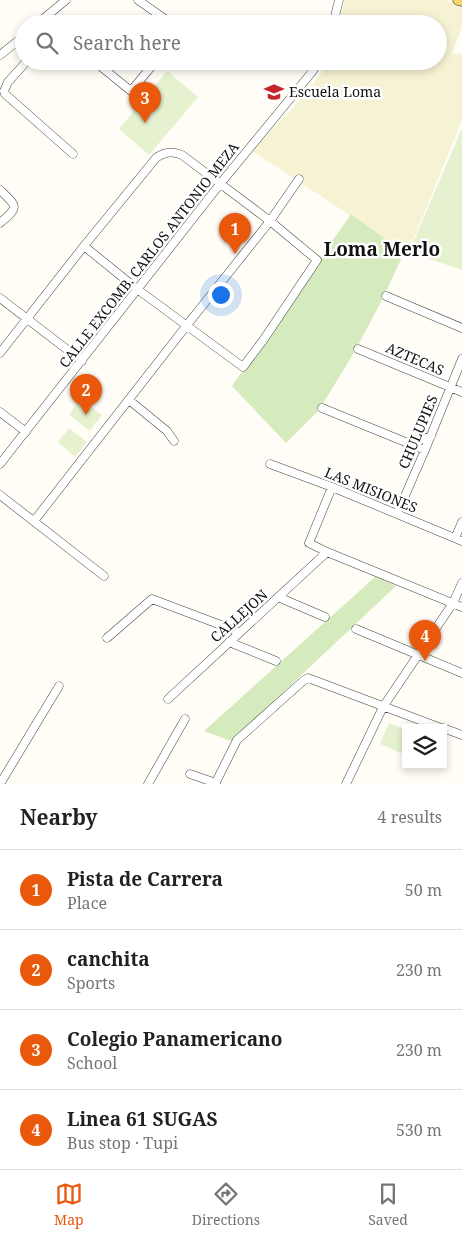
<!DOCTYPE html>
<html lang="en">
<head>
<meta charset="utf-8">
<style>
	:root { --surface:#fff; --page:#f2f2f2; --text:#202124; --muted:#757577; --line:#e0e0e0; --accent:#ea580c }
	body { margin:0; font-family:"Noto Serif",serif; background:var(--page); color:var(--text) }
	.controls { position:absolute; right:15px; bottom:15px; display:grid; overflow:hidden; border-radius:0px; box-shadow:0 2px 8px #0003 }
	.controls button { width:45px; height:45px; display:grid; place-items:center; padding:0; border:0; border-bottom:1px solid var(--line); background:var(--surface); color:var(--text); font:25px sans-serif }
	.you { position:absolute; left:220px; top:294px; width:18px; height:18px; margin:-12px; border:4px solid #fff; border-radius:50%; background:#1a73e8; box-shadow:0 0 0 8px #1a73e833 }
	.badge { display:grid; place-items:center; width:32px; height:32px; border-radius:50%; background:var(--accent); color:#fff; font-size:16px; font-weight:700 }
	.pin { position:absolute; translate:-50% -41px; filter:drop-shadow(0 1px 2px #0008) }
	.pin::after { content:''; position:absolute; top:26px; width:18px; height:15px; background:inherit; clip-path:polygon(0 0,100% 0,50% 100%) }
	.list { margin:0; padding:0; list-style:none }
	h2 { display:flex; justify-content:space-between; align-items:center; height:65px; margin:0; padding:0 20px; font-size:21px }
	h2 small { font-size:16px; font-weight:400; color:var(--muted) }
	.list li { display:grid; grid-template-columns:32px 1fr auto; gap:15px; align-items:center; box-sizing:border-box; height:80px; padding:0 20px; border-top:1px solid var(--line) }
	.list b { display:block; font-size:19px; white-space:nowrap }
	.list p { margin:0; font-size:16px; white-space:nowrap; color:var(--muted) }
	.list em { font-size:16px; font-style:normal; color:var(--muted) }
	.icon { flex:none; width:28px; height:28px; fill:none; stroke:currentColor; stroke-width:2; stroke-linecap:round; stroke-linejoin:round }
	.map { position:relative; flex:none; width:462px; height:784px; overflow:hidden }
	.search { position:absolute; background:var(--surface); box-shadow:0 2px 8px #0003; left:15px; right:15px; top:15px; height:55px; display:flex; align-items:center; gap:12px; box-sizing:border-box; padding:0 18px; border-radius:28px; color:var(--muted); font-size:19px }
	.sheet { height:385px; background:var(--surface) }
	nav { display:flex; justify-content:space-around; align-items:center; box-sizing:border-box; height:70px; border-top:1px solid var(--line); background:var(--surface); font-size:14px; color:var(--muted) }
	nav a { display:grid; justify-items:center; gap:2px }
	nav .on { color:var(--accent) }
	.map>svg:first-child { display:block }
	.farmland { fill:#f6f3d4 }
	.green { fill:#d5ebbd }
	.pitch { fill:#e6f2cf }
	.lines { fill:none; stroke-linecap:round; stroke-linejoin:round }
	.minor-casing { stroke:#444; stroke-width:9 }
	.major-casing { stroke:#222; stroke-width:11 }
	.minor { stroke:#fff; stroke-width:8 }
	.major { stroke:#f9d66b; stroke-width:10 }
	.labels { text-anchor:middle; stroke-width:5; stroke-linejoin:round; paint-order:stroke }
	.poi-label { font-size:14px; fill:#111; stroke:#fff; text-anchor:start }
	.street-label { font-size:14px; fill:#111; stroke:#fff }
	.district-label { font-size:19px; font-weight:bold; fill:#111; stroke:#fff }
</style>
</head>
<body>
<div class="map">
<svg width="462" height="784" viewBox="0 0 462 784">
	<rect width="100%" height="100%" fill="#fffdf5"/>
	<path class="farmland" d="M345 0H444L462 5V27L452 54 462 53V120L406 257 351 216 251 150 289 113 324 70 326 61H438V24H338Z"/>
	<path class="green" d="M351 214 404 253 383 298 355 351 319 410 286 443 232 386Z
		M376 576 396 586 231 741 204 731Z"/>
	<path class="pitch" d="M167 71 198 97 149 155 119 129Z
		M462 128V270L409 252Z
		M80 399 102 415 90 431 69 415Z
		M69 428 87 442 75 457 58 442Z
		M389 723 406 730V755L380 744Z"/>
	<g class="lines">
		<defs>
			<path id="minor" d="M138 0 172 24
				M37 24 66 0
				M333 24 339 0
				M0 55 24 36
				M27 61 8 82 4 91 5 94 73 154
				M94 61 131 91 156 61
				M0 190C18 207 19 207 0 223
				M386 296 462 328
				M0 298 82 361
				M358 349 462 392
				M0 353 84 246 156 158C164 152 173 151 182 155L270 221 317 260 264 339 243 367 137 289 84 246
				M129 400 167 431 174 441
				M322 408 425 450
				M0 412 26 432
				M410 444 431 436
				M0 464 220 184 312 72 319 61
				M270 464 332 487 462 541
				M332 487 309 543 327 552 462 607
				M0 495 104 576
				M397 514 425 450 462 359
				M34 521 187 325 270 221 299 179
				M455 538 462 522
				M278 597 325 617
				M356 629 462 673
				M107 638 152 599 234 630 238 633
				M229 642 276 661
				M168 699 327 552
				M443 728 462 735
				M190 774 216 783
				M0 784 59 686
				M148 784 185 719
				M215 784 237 740 303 681 308 678 441 728
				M346 784 383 707 453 603 462 583"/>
			<path id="major" d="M458 0 462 1"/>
		</defs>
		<use href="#minor" class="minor-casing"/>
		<use href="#major" class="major-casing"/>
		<use href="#minor" class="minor"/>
		<use href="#major" class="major"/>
	</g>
	<defs>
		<symbol id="school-bare" viewBox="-9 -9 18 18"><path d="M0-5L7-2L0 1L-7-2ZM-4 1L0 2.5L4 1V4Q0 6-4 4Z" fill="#c4262e" stroke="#fff" stroke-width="2.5" paint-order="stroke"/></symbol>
	</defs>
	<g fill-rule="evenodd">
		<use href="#school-bare" x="260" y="78" width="28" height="28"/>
	</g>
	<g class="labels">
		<g class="poi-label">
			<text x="289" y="97">Escuela Loma</text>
		</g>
		<g class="street-label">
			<text transform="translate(149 255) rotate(-52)" y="5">CALLE EXCOMB. CARLOS ANTONIO MEZA</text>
			<text transform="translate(415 359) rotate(23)" y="5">AZTECAS</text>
			<text transform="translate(418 432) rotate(-67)" y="5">CHULUPIES</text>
			<text transform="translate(371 490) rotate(22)" y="5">LAS MISIONES</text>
			<text transform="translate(239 616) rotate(-42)" y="5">CALLEJON</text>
		</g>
		<g class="district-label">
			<text x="382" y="256">Loma Merlo</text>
		</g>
	</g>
</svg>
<div class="controls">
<button><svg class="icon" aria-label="layers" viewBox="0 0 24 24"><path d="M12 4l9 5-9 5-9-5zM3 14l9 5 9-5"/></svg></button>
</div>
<div class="you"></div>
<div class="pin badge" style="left:235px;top:254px">1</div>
<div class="pin badge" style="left:86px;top:415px">2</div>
<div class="pin badge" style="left:145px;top:123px">3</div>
<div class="pin badge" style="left:425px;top:661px">4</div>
<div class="search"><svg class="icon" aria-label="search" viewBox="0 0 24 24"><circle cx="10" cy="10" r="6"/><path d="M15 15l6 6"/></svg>Search here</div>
</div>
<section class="sheet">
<h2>Nearby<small>4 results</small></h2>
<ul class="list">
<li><span class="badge">1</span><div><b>Pista de Carrera</b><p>Place</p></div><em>50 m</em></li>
<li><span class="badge">2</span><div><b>canchita</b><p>Sports</p></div><em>230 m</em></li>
<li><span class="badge">3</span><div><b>Colegio Panamericano</b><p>School</p></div><em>230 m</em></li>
<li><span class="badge">4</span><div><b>Linea 61 SUGAS</b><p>Bus stop · Tupi</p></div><em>530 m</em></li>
</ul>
</section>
<nav>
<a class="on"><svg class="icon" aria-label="map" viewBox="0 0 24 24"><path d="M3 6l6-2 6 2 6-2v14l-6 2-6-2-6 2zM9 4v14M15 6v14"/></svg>Map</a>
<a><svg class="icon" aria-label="directions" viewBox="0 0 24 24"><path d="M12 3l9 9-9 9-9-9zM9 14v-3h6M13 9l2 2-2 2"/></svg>Directions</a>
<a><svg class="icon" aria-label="saved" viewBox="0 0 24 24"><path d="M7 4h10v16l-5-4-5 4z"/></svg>Saved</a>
</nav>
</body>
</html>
